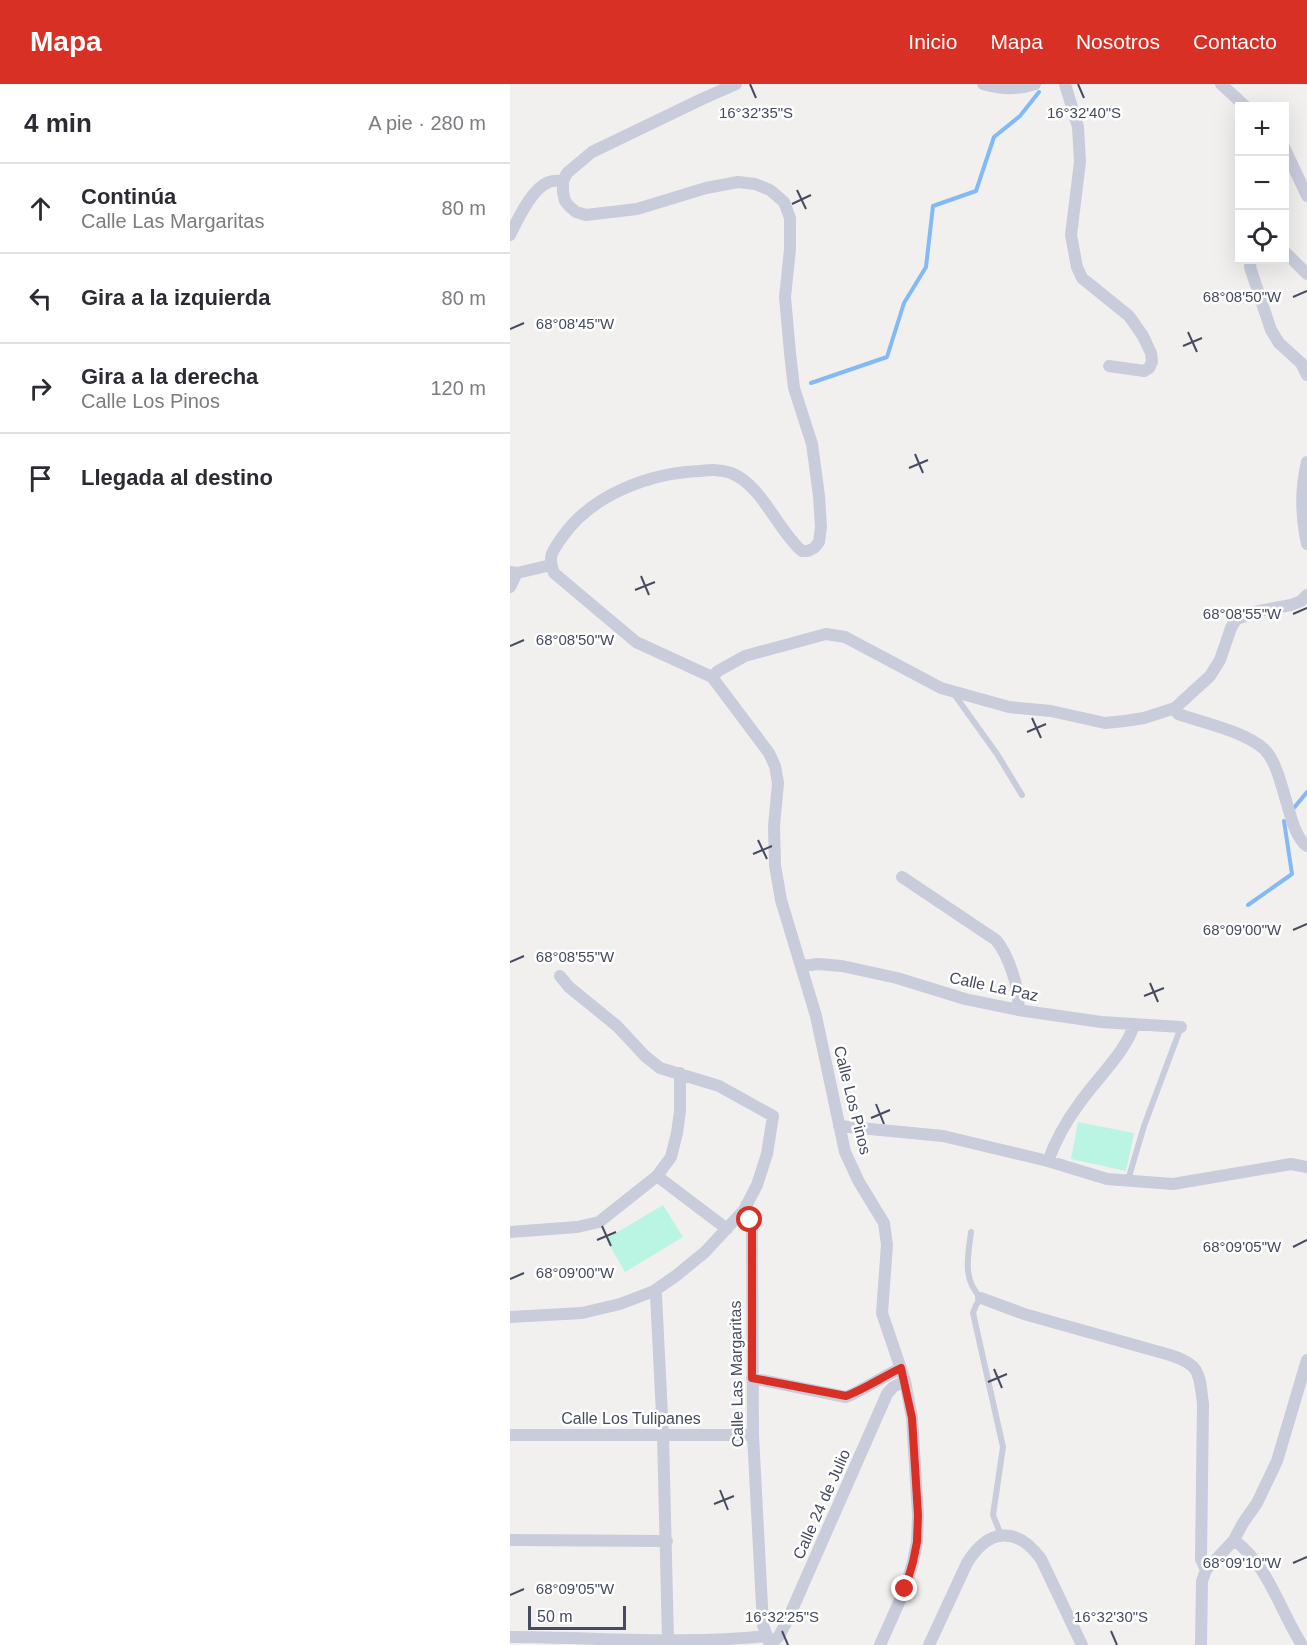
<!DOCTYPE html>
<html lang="es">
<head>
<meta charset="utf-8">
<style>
	:root { --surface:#fff; --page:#f7f7f7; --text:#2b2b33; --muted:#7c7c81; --line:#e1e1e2; --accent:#d93025 }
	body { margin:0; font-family:Arial,sans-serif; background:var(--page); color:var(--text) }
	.controls { position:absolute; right:18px; top:18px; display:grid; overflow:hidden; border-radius:0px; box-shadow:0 6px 24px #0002 }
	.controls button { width:54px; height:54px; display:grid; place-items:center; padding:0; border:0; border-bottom:2px solid var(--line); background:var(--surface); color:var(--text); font:30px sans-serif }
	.scale { position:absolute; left:18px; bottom:15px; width:98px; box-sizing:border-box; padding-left:6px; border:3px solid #464b5f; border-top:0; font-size:16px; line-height:21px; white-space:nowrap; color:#464b5f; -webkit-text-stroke:4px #fff; paint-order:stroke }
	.stop { position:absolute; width:18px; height:18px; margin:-14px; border:4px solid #d93025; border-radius:50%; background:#fff }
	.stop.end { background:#d93025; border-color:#fff; box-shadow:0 2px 6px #0008 }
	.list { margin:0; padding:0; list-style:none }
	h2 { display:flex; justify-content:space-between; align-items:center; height:78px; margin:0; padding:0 24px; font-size:26px }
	h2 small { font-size:20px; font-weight:400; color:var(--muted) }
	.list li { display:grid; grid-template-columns:39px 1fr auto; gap:18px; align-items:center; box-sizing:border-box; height:90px; padding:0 24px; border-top:2px solid var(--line) }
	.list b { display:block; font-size:22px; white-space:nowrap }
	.list p { margin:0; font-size:20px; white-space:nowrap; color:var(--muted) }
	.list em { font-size:20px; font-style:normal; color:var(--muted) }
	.icon { flex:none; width:33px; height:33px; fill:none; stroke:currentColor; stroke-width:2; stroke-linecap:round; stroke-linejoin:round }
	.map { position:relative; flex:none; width:797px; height:1561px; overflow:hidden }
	header { display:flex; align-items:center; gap:36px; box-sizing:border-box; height:84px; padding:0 30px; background:var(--accent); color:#fff }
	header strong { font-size:28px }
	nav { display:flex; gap:33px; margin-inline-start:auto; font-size:21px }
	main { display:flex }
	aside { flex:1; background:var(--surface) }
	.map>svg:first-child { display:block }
	.green { fill:#baf4e3 }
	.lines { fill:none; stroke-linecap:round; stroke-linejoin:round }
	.stream { stroke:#83b9f5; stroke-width:4 }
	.service { stroke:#c8ccdb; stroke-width:6 }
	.minor { stroke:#c8ccdb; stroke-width:12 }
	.route { stroke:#d93025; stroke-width:8 }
	.ticks { fill:none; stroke:#464b5f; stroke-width:2 }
	.labels { text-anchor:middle; stroke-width:5; stroke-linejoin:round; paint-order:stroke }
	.street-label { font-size:16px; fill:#464b5f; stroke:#fff }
	.ticks-label { font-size:15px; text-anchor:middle; fill:#464b5f; stroke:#fff; stroke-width:5; stroke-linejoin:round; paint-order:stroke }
</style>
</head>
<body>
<header>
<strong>Mapa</strong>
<nav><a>Inicio</a><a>Mapa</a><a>Nosotros</a><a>Contacto</a></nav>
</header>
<main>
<aside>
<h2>4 min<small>A pie · 280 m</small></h2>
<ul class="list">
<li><svg class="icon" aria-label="ahead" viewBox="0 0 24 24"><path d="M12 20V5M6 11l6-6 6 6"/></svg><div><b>Continúa</b><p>Calle Las Margaritas</p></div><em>80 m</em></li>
<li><svg class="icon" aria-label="left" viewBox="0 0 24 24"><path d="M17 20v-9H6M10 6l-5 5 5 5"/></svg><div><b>Gira a la izquierda</b></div><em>80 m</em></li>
<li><svg class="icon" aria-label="right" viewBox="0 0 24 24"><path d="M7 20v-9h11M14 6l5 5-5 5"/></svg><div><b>Gira a la derecha</b><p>Calle Los Pinos</p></div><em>120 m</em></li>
<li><svg class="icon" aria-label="arrive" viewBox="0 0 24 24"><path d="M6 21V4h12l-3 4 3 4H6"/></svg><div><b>Llegada al destino</b></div></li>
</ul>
</aside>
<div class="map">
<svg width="797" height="1561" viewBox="0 0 797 1561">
	<rect width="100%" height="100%" fill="#f2f0ef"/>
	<path class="green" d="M568 1038 624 1049 616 1087 561 1075Z
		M153 1121 173 1153 115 1188 96 1155Z"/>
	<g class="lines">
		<path class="stream" d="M301 299 377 273 394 219 416 183 423 122 466 107 484 53 510 32 529 8
			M783 725 797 708
			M738 821 782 790 774 737"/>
		<path class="service" d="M444 610 487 670 512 711
			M618 1096 634 1042 671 943
			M461 1148C458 1173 452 1195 471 1214L466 1221 463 1229 493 1363 483 1431 491 1451"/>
		<path class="minor" d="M226 0 192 15 82 68 57 89 53 97V108L55 117 60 123 66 128 76 131 127 125 196 104 228 98 245 100 260 106 274 118 280 134V165L275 213 280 269 284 304 302 360 309 412 311 443 309 458 304 464 298 467H292C269 448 251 400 221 389 211 385 201 386 190 387 140 389 83 410 53 452 43 466 37 472 44 489L126 558 202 593 259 669 265 682 268 699 264 742 265 781 271 816 306 932 335 1068 349 1098 374 1139 377 1161 372 1229 395 1297 402 1334 408 1431 407 1458 403 1478 395 1505 370 1561
			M473 0C490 5 508 6 525 0
			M555 0 568 43 570 78 561 151 567 183 572 194 619 232 633 252 641 269 642 278 639 284 634 287 599 282
			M711 0 735 22
			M774 63 797 112
			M0 151C8 135 22 104 39 98 44 96 48 97 53 97
			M774 167 797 190
			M741 176 740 183 761 246 769 259 791 279 797 291
			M797 378C790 406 791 432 797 460
			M0 488 7 489 41 481
			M0 503 7 489
			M202 593 208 587 235 572 316 550 335 553 431 604 499 623 541 627 595 639 615 637 634 634 665 624 700 592 710 576 721 544 726 535 749 527 781 521 791 517 797 511
			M665 624 668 630C692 638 736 648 754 665 775 685 777 749 797 762
			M392 793 486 856C498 870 511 907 508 926
			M292 882 308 880 332 882 387 894 455 915 508 926 591 938 671 943
			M329 1042 433 1052 538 1077 597 1095 663 1100 781 1080 797 1083
			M538 1077C545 1058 557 1036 569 1020 584 998 619 964 624 940
			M147 1092 217 1145
			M234 1126 237 1130 242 1143 243 1351 253 1541 260 1561
			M0 1148 67 1143 89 1138 147 1092 161 1073 167 1049 170 1027V989
			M144 1207 146 1211 153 1351 158 1556
			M471 1214 514 1230 660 1271C691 1281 689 1289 693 1320L691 1475 696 1486
			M0 1233 72 1229 110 1220 144 1207 167 1191 195 1168 234 1126 247 1101 257 1070 263 1032 209 1002 150 984 135 972 107 942 59 903 50 892
			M242 1294 336 1313C355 1305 372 1293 391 1284
			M0 1351H243
			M0 1456 157 1457
			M724 1456C759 1482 769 1525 792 1561
			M0 1553C85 1553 172 1561 257 1552
			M260 1561 269 1552 278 1535 377 1310 383 1303 395 1297
			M419 1561 457 1479C478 1445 506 1441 531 1475L572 1561
			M691 1561 692 1497 696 1486 724 1456 733 1439 747 1419 767 1377 797 1276"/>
	</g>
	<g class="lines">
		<path class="route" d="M240 1136 242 1143V1294L336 1312C355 1305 372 1293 391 1284L402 1334 408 1431 407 1458 403 1478 395 1505"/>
	</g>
	<path class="ticks" d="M240 0 246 14M568 0 574 14M287 106 296 125M282 120 301 111M783 213 797 207M0 245 14 239M678 248 687 268M673 262 692 254M405 370 413 389M399 384 418 376M131 492 139 511M125 506 145 498M783 530 797 524M0 562 14 556M522 634 531 654M517 648 536 640M248 756 257 775M243 770 262 762M783 846 797 840M0 878 14 872M640 899 648 918M634 912 654 904M366 1020 374 1040M361 1034 380 1026M92 1142 101 1162M87 1156 106 1148M783 1163 797 1156M0 1195 14 1189M484 1285 492 1304M478 1298 497 1290M210 1406 218 1426M204 1420 224 1412M783 1479 797 1473M0 1511 14 1505M272 1547 278 1561M601 1547 607 1561"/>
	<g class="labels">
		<g class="street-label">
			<text transform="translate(484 902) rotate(12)" y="6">Calle La Paz</text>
			<text transform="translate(343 1016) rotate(76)" y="6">Calle Los Pinos</text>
			<text transform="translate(226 1290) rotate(-91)" y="6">Calle Las Margaritas</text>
			<text x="121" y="1340">Calle Los Tulipanes</text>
			<text transform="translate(311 1420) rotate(-66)" y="6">Calle 24 de Julio</text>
		</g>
	</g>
	<g class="ticks-label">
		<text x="246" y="34">16°32'35"S</text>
		<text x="574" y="34">16°32'40"S</text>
		<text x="732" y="218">68°08'50"W</text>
		<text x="65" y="245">68°08'45"W</text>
		<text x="732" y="535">68°08'55"W</text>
		<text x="65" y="561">68°08'50"W</text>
		<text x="732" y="851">68°09'00"W</text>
		<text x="65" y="878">68°08'55"W</text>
		<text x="732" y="1168">68°09'05"W</text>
		<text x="65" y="1194">68°09'00"W</text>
		<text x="732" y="1484">68°09'10"W</text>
		<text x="65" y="1510">68°09'05"W</text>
		<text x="272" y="1538">16°32'25"S</text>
		<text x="601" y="1538">16°32'30"S</text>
	</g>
</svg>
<div class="controls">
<button>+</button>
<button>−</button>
<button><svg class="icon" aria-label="locate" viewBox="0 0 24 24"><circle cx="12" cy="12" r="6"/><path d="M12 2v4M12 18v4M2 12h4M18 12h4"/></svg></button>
</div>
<div class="scale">50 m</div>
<div class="stop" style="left:240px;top:1136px"></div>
<div class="stop end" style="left:395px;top:1505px"></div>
</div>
</main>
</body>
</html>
